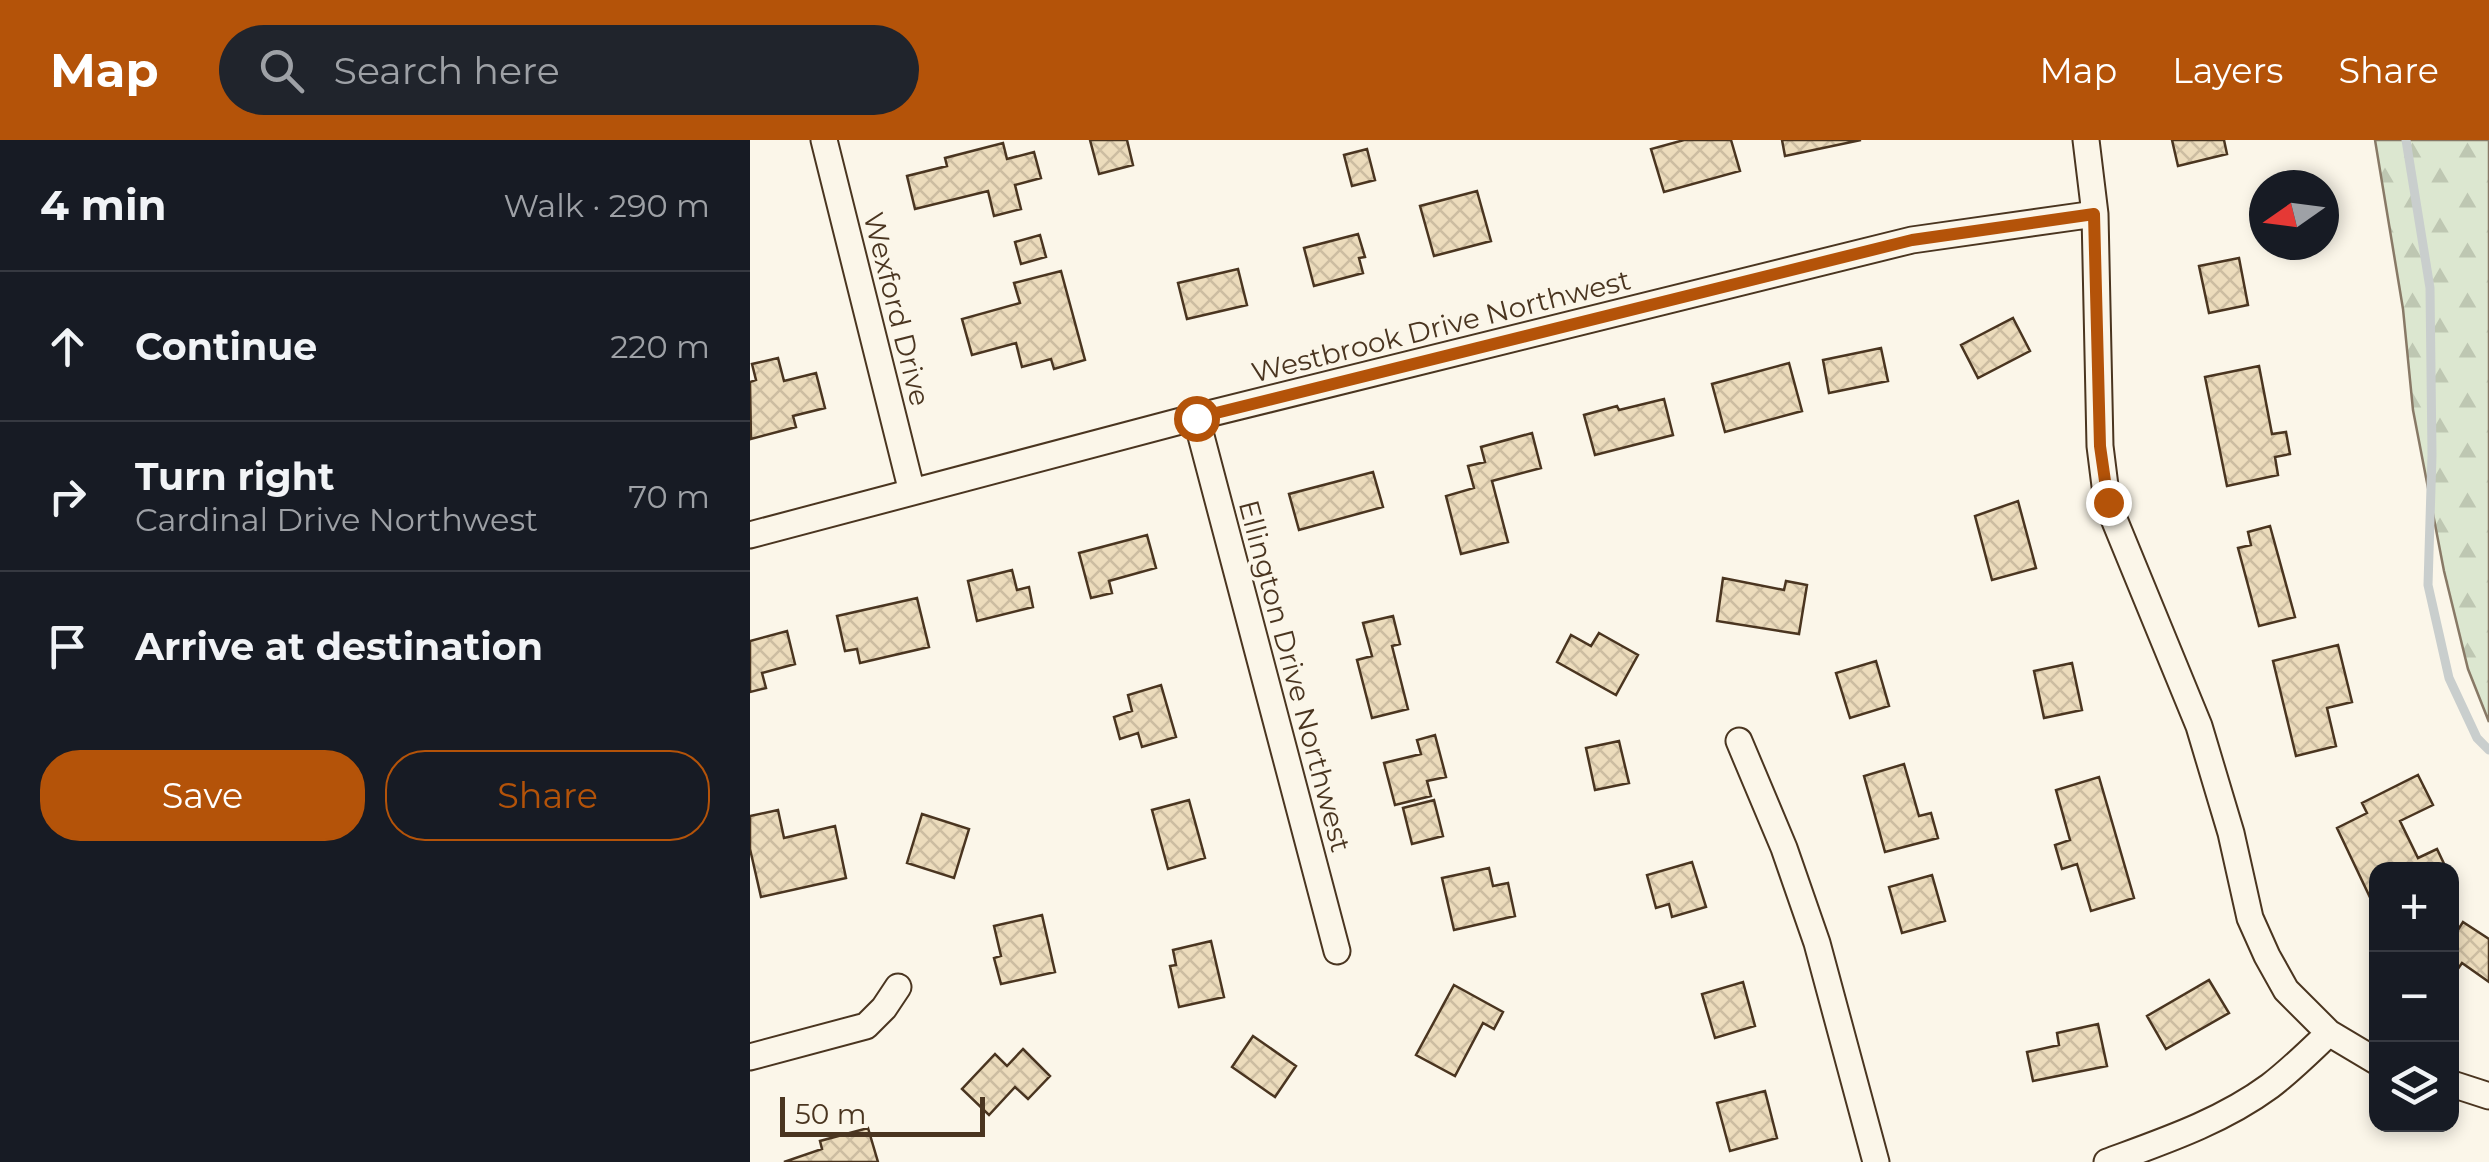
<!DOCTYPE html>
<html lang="en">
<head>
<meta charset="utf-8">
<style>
	:root { --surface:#171b24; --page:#20242c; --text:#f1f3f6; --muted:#9ea1a6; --line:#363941; --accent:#b45309 }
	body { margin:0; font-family:Montserrat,sans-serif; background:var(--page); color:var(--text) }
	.controls { position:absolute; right:30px; bottom:30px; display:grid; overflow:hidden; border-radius:20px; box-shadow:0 5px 15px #0003 }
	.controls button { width:90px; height:90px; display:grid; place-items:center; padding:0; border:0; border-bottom:2px solid var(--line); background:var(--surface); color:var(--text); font:50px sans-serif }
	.compass { position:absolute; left:1499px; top:30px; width:90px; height:90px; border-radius:50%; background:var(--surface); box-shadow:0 5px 15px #0003; rotate:256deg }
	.scale { position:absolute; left:30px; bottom:25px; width:205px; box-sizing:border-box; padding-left:10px; border:5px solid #4a3520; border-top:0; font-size:28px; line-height:35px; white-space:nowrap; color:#4a3520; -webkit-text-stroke:8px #fbf6e9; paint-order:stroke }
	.stop { position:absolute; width:30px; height:30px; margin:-22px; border:8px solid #b45309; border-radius:50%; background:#fff }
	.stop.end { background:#b45309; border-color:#fff; box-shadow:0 2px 10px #0008 }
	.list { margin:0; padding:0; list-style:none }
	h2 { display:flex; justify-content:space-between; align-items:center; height:130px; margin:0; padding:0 40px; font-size:42px }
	h2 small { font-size:32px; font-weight:400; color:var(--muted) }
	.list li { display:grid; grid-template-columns:65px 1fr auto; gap:30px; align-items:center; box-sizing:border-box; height:150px; padding:0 40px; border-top:2px solid var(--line) }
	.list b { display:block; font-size:38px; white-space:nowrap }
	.list p { margin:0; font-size:32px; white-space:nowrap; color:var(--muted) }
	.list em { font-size:32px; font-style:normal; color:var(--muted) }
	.actions { display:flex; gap:20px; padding:30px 40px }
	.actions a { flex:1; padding:22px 0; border:2px solid var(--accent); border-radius:40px; text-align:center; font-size:35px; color:var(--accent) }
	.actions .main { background:var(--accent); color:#fff }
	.icon { flex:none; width:55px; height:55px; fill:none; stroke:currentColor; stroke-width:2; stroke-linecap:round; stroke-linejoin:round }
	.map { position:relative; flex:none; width:1739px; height:1022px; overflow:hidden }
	header { display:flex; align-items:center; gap:60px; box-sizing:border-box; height:140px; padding:0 50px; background:var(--accent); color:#fff }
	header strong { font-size:48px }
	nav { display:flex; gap:55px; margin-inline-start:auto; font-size:35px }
	.search { width:700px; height:90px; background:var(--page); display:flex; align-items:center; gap:25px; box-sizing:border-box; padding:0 35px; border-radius:55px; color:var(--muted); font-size:38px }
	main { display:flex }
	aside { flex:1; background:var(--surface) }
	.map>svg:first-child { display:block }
	.forest { fill:url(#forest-firs); stroke:#887966; stroke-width:2.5 }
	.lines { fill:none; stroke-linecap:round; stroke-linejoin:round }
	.stream { stroke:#c9cecd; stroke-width:9 }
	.building { fill:url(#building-cross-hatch); stroke:#4a3520; stroke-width:2.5 }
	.street-casing { stroke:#4a3520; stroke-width:29 }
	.street { stroke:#fbf6e9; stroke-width:25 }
	.route { stroke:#b45309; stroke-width:12 }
	.labels { text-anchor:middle; stroke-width:8; stroke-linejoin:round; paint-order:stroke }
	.street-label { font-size:28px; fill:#4a3520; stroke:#fbf6e9 }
</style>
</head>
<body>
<header>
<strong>Map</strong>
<div class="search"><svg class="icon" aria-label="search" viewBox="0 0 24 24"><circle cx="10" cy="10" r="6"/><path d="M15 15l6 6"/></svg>Search here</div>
<nav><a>Map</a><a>Layers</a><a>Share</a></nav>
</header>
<main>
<aside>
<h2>4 min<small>Walk · 290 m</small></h2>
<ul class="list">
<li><svg class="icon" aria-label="ahead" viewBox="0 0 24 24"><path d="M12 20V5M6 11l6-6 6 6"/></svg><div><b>Continue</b></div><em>220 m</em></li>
<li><svg class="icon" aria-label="right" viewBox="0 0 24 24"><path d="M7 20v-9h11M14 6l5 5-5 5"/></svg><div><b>Turn right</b><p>Cardinal Drive Northwest</p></div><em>70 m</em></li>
<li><svg class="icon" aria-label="arrive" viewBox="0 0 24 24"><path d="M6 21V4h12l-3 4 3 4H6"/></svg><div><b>Arrive at destination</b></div></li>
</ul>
<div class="actions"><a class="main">Save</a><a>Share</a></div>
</aside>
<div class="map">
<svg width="1739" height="1022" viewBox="0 0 1739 1022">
	<defs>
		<pattern id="forest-firs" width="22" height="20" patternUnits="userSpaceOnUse" patternTransform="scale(2.5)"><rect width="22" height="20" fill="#dce7d0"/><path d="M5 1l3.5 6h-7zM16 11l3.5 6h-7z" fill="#bec7b2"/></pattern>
		<pattern id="building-cross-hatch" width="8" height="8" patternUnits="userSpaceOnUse" patternTransform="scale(2.5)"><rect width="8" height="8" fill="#ecdcbc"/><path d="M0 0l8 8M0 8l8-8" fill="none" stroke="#ccbda1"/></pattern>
	</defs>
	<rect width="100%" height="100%" fill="#fbf6e9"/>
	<path class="forest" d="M1625 0H1739V582L1718 529 1694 431 1663 270 1653 169Z"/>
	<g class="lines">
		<path class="stream" d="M1656 0 1680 148 1682 315 1678 445 1699 538 1727 598 1739 610"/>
	</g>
	<path class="building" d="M340 0H377L383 25 349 34Z
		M934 0H981L990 31 914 52 901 9Z
		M1032 0H1111L1035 16Z
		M1422 0H1474L1477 14 1428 26Z
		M253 3 257 19 284 12 291 38 265 45 271 69 244 76 238 51 165 69 157 36 197 26 195 18Z
		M617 9 625 40 602 46 594 15Z
		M727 51 741 101 684 116 670 66Z
		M608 94 615 117 609 118 613 133 564 146 554 108Z
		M290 95 296 117 271 124 265 102Z
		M1489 118 1498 165 1459 173 1449 126Z
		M488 129 497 165 437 179 428 143Z
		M311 131 335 220 304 229 301 219 272 227 266 203 222 215 212 179 270 163 264 143Z
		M1263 178 1280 211 1228 238 1211 205Z
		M1131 208 1138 241 1079 253 1073 220Z
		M28 218 34 241 66 233 75 268 43 276 46 287 1 299 0 242 6 240 2 224Z
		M1039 223 1052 271 975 292 962 244Z
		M1509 226 1522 294 1536 292 1540 314 1525 317 1528 335 1477 346 1455 237Z
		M914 259 923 295 845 315 834 275 867 266 869 270Z
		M782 293 791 328 742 341 758 402 711 414 696 356 724 348 718 326 735 322 731 307Z
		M623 332 633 367 549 390 539 354Z
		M1268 361 1286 428 1242 440 1225 376Z
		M1520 386 1545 477 1509 486 1488 408 1501 405 1498 392Z
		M397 395 406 428 359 441 362 453 341 458 329 413Z
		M262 430 267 450 279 447 283 467 227 481 218 441Z
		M973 438 1034 450 1036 441 1057 445 1049 494 967 481Z
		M167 458 179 507 110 523 107 509 95 511 87 476Z
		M643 476 650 504 642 506 658 569 622 578 607 520 622 516 613 483Z
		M37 491 45 524 12 533 16 548 0 552V501Z
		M849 493 888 515 866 555 807 522 821 495 841 506Z
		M1588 505 1602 562 1577 568 1586 606 1546 616 1523 521Z
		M1126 521 1139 566 1100 578 1086 533Z
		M1322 523 1332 570 1294 578 1284 531Z
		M411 545 426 597 392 607 388 593 370 599 364 577 382 571 378 555Z
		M685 595 696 637 677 641 681 656 645 665 634 623 671 614 667 600Z
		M869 601 879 643 845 650 836 608Z
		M1154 624 1169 676 1181 673 1188 698 1135 712 1114 636Z
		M1668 635 1683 665 1650 681 1668 718 1687 709 1697 730H1626V770L1587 688 1617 673 1612 663Z
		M1349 637 1384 758 1341 771 1327 724 1312 729 1305 705 1320 700 1306 650Z
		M439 660 455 718 418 729 402 670Z
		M684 660 693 696 662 704 653 668Z
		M28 670 34 698 85 686 96 738 11 757 0 709V676Z
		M172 674 219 689 204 738 157 723Z
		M942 722 956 767 922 777 919 764 906 768 897 735Z
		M739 728 743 746 758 743 765 776 704 790 692 738Z
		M1182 735 1195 781 1152 793 1139 747Z
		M292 775 305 832 251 844 244 818 251 816 244 786Z
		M1713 782 1739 799V842L1712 823 1705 833 1702 831V799Z
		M461 801 474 857 429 867 420 826 426 825 423 810Z
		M1459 840 1479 873 1416 909 1397 876Z
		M993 842 1005 886 965 898 952 854Z
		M704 845 753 872 744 889 733 883 705 936 666 915Z
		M1348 884 1357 926 1283 941 1277 912 1309 905 1307 893Z
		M503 896 546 926 525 957 482 927Z
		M273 909 300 936 278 959 265 947 239 975 212 949 245 914 257 926Z
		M1015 951 1027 998 980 1011 967 963Z
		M118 988 128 1022H34L72 1009 70 1001Z"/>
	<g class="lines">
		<defs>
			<path id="street" d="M74 0 162 352
				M1336 0 1345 74 1350 306 1357 362 1449 586 1481 693 1500 778 1517 816 1536 850 1579 893 1626 921
				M446 277 587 811
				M0 395 446 277 1162 100 1345 74
				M989 601 1034 708 1067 803 1126 1022
				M0 917 116 886 134 868 148 847
				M1702 944 1739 956
				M1357 1022C1414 1001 1471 982 1520 946 1541 930 1560 911 1579 893"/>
		</defs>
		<use href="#street" class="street-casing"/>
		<use href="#street" class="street"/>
	</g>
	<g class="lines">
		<path class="route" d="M446 278 1162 100 1344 74 1350 306 1358 362"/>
	</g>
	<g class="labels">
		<g class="street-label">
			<text transform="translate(147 169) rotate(76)" y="10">Wexford Drive</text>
			<text transform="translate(691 186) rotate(-14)" y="10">Westbrook Drive Northwest</text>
			<text transform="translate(545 536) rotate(75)" y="10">Ellington Drive Northwest</text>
		</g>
	</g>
</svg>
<div class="controls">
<button>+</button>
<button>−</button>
<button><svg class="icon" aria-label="layers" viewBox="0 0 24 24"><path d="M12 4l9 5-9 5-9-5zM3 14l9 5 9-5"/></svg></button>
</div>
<svg class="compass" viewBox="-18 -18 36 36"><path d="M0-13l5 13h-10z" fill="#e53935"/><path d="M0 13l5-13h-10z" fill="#9ea1a6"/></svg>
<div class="scale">50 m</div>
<div class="stop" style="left:446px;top:278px"></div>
<div class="stop end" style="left:1358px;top:362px"></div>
</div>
</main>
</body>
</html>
